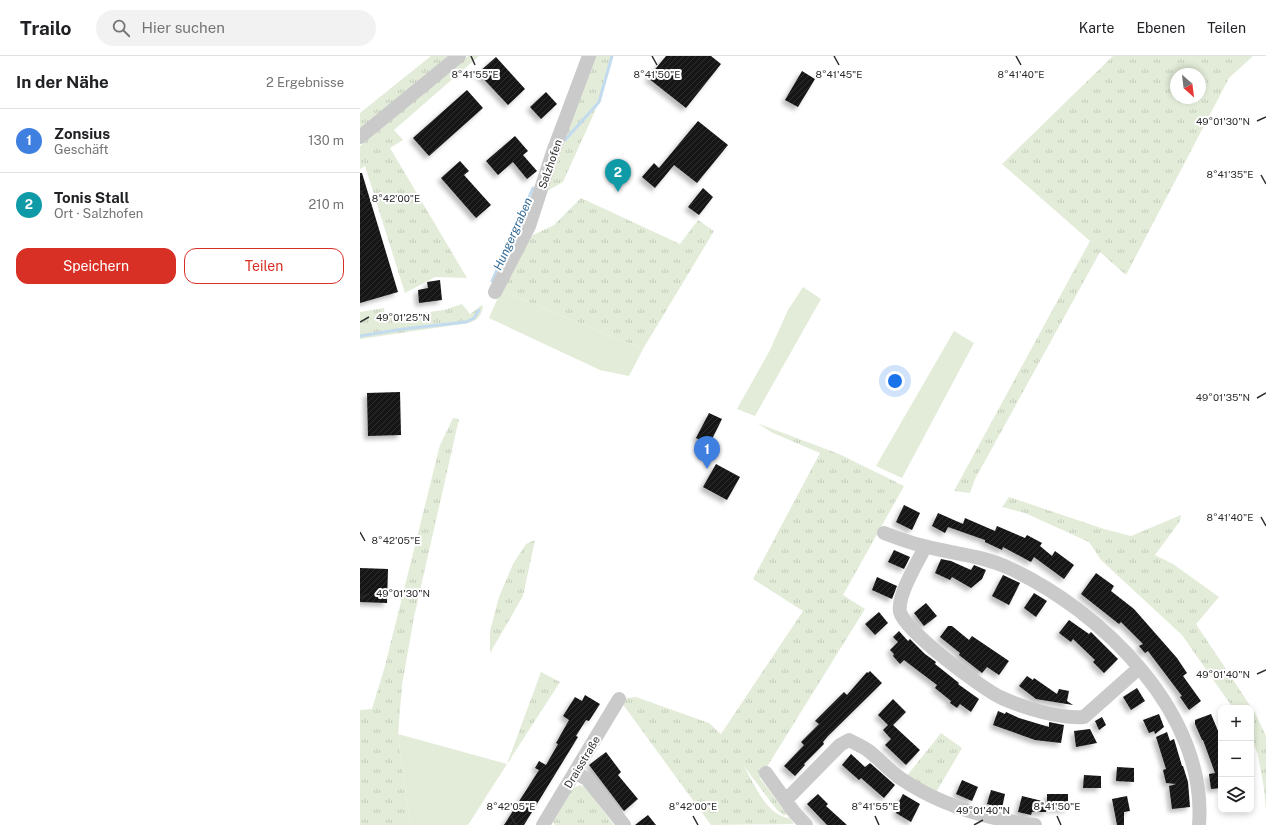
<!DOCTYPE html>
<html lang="de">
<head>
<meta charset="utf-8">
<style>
	:root { --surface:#fff; --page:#f2f2f2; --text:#202124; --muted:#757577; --line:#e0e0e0; --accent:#d93025 }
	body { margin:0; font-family:"Public Sans",sans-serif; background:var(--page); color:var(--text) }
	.controls { position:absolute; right:12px; bottom:12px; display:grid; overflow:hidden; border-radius:8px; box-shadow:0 2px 6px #0003 }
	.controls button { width:36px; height:36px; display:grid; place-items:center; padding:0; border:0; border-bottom:1px solid var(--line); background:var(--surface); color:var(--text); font:20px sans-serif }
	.compass { position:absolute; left:810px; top:12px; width:36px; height:36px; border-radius:50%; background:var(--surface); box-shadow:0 2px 6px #0003; rotate:152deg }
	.you { position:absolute; left:535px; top:325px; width:14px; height:14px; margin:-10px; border:3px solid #fff; border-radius:50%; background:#1a73e8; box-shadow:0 0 0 6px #1a73e833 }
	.badge { display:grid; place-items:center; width:26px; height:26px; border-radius:50%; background:var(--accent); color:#fff; font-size:13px; font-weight:700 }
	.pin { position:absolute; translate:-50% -33px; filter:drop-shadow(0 1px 2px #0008) }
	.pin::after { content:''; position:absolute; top:21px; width:14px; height:12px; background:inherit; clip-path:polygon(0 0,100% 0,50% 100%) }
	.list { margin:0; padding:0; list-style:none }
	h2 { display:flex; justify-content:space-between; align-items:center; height:52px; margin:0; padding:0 16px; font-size:17px }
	h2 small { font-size:13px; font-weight:400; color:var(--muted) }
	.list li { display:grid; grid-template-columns:26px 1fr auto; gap:12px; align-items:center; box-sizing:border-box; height:64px; padding:0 16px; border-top:1px solid var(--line) }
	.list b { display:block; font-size:15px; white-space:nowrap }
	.list p { margin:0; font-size:13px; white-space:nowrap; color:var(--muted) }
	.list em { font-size:13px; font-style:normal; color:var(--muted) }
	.actions { display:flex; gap:8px; padding:12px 16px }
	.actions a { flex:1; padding:9px 0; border:1px solid var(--accent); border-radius:12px; text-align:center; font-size:14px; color:var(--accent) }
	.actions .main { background:var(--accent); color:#fff }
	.icon { flex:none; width:22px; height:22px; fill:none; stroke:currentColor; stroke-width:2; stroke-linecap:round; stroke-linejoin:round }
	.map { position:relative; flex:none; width:906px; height:769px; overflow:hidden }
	header { display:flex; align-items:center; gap:24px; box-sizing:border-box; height:56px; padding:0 20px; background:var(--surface); border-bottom:1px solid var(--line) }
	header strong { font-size:19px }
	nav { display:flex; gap:22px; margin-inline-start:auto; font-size:14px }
	.search { width:280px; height:36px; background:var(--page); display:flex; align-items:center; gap:10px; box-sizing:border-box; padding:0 14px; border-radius:22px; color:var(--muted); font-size:15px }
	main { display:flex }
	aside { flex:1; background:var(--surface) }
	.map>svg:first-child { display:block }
	.grass { fill:url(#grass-tufts); fill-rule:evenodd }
	.garden { fill:#e2ecd8 }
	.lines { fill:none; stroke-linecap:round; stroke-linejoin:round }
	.stream { stroke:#c2dbee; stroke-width:3 }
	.building { fill:url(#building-hatch); filter:url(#shadow) }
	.minor { stroke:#cacaca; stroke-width:14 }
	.ticks { fill:none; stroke:#2d2d2d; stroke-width:1.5 }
	.labels { text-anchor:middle; stroke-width:4; stroke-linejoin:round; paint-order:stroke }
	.street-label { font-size:11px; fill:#2d2d2d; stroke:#fff }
	.water-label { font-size:12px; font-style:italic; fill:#346b95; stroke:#fff }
	.ticks-label { font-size:10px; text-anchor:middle; fill:#2d2d2d; stroke:#fff; stroke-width:4; stroke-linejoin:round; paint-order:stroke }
</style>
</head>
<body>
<header>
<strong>Trailo</strong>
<div class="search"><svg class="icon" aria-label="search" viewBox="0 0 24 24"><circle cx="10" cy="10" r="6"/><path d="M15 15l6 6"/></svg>Hier suchen</div>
<nav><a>Karte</a><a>Ebenen</a><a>Teilen</a></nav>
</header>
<main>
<aside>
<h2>In der Nähe<small>2 Ergebnisse</small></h2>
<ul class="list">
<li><span class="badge" style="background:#3f7fe0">1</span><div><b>Zonsius</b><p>Geschäft</p></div><em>130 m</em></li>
<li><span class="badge" style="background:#0f9aa8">2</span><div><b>Tonis Stall</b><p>Ort · Salzhofen</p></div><em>210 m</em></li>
</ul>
<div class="actions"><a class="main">Speichern</a><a>Teilen</a></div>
</aside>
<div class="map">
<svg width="906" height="769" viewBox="0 0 906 769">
	<defs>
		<pattern id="grass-tufts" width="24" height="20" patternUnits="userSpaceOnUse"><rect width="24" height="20" fill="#e2ecd8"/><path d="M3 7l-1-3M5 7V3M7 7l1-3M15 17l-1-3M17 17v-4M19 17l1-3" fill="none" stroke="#c2cbba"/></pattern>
		<pattern id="building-hatch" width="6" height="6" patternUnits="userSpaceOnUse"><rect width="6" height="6" fill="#141414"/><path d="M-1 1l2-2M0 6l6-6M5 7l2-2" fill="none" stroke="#2e2e2e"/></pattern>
		<filter id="shadow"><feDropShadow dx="-3.5" dy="3.5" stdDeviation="2" flood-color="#0004"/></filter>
	</defs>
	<rect width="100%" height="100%" fill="#fff"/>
	<path class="grass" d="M71 0H93L0 77V57Z
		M108 0H119L34 74 43 84 30 92 107 222 75 221 45 237 5 110 0 113V90Z
		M229 0H252L239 46 203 126 185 136Z
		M753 0H893L869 22 766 219 740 196 615 423 610 437 594 435 730 185 642 108ZM816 18H840V42H816Z
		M221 142 320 188 338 164 354 175 283 293 141 235 162 188 173 179 194 169Z
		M102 248 110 258 122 249 123 251C121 260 118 264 109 267L0 283V256L24 252 25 262 84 254Z
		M93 362 99 363 54 561 42 629 38 678 50 769H0V654L12 653 25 610 80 389Z
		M397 367 479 398 544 430 483 539 505 553 400 722 428 759H423L417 754 383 709C395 728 406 760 430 762L434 768 351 769 259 643 276 641 349 667 361 678 443 555 393 523 460 397 413 377Z
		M649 441 744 473 771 480 821 459 820 465 795 499 813 508 859 541 836 568 895 657 906 680V755L904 732 898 699 891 681V652H873L822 579 741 504 729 486 665 457 642 451Z
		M175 484 163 540 130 597V575L139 541 153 508 166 488Z
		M181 616 200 626 147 708Z
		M581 677 602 692 575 738 546 721Z
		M220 729 225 731 254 769H195L193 766 213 732Z"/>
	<path class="garden" d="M443 231 461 243 395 360 377 353 410 294 428 254Z
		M141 235 283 293 269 320 240 314 129 262Z
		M594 275 614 287 542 422 516 410Z
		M38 678 147 708 108 769H50Z"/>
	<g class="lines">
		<path class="stream" d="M205 84 239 46 252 0
			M132 225 173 132
			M0 280 43 273 106 266 114 262 119 254"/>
	</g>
	<path class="building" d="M306 0H351L361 8 326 52 288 22Z
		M136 1 165 33 148 49 118 17Z
		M442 15 455 23 438 51 425 44Z
		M107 34 123 52 69 100 53 82Z
		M186 36 197 48 181 63 170 51Z
		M338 65 368 89 337 127 314 109 295 132 282 121 294 107 299 112Z
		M155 80 168 95 163 99 177 115 167 123 153 106 138 119 126 105Z
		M100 105 109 115 104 119 131 149 116 162 81 122Z
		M0 117H2L38 236 0 247Z
		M343 132 353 141 339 159 328 151Z
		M80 224 82 244 59 247 58 234 68 232 67 226Z
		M40 336 41 379 8 380 7 337Z
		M349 357 362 363 349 389 336 382Z
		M356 408 380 421 367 444 343 431Z
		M544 449 560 457 552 474 536 466Z
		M578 457 603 468 605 462 635 475 637 470 665 482 667 479 682 487 680 490 692 500 695 495 714 509 704 523 674 501 671 506 643 491 642 494 625 486V484L588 471 585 477 572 470Z
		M534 494 550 501 544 513 528 506Z
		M581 503 591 505 611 514 614 509 626 514 622 523 611 532 592 521 590 524 575 517Z
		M0 512 28 513 27 547 0 546Z
		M736 517 754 530 751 535 774 553 817 602 827 617 823 620 841 645 829 654 820 641 822 640 797 607 788 595 785 597 779 590 783 588 761 566 759 568 721 538Z
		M643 519 660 527 649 549 632 540Z
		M517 521 537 530 532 543 512 534Z
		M674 537 687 545 676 561 664 552Z
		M566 547 577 560 564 570 554 557Z
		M519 556 528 567 515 579 505 568Z
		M709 564 729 578 731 576 758 603 744 617 733 606 735 604 713 583 711 586 699 577Z
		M588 570H592L609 584 612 580 649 605 639 619 627 611 622 617 599 599 600 597 580 581Z
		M539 575 548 585 550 583 565 598 576 606 575 608 599 627 598 628 619 643 611 656 600 648 597 652 590 647 591 645 575 632 577 629 544 604 540 608 533 600 534 598 530 594 538 586 533 581Z
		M510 615 522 627 468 680 463 686 464 688 444 708 445 709 435 720 424 710 444 689 441 686 459 668 455 665 484 636 487 639 507 616 508 617Z
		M667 620 673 624 674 622 697 638 699 633 709 635 707 645 713 649 676 643 659 630Z
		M777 632 785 645 771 654 763 641Z
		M225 639 240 648 229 665 226 664 216 680 218 681 164 769H144L179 714 175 712 179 705 186 709 198 688 196 687 209 664 203 660 215 641 222 645Z
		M533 643 546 656 533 669 560 694 546 709 525 689 531 683 523 674 528 669 518 659Z
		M638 655 645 658 646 656 659 662 689 671V666L704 669 701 687 675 684 633 669Z
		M799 658 804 671 795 678 794 675 789 677 783 664Z
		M851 658 861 682V732L851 733 849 718 855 717 843 684H842L835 668V664Z
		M742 661 746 669 739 674 735 665Z
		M730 673 737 687 716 691 714 675Z
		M807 676 810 685 814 683 822 710H823L828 726 830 751 812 753 809 730 816 728 806 727 803 714 806 713 796 681Z
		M246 696 261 716 258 719 278 743 264 755 229 709Z
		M491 698 505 711 510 707 535 729 524 742 501 722 499 724 482 709Z
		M757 711 774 712V726L756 725Z
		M724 719 741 720V732H723Z
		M602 724 618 731 612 745 596 738Z
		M631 734 645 738 642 752 627 748Z
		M458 738 468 748 466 750 487 769H467L447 748Z
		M543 738 560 748 551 766 536 757 539 752 536 751Z
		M687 738H708V753H687Z
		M662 740 686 746V756H672L671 759 658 756Z
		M767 740 770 755 764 756V769H757L752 743Z
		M288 759 296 769H275Z"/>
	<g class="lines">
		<path class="minor" d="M0 81 99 0
			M135 236 169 170 193 96 229 0
			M524 477C537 482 550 487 564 490 593 498 621 499 649 512 742 555 848 658 839 769
			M565 491C558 506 537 539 540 556 545 575 622 633 642 642 664 652 700 663 724 661L779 612
			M215 717 227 723 264 769
			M406 717 434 756 446 769
			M426 744 480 689 489 684C496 688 504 691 510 696 520 704 529 714 540 722 581 750 626 763 675 769
			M183 769 259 643"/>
	</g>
	<path class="ticks" d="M111 0 115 9M292 0 297 9M474 0 479 9M656 0 661 9M897 65 906 61M901 119 906 128M0 134 5 143M0 266 9 261M897 342 906 337M901 461 906 470M0 476 5 485M0 542 9 538M897 618 906 614M151 760 156 769M333 760 338 769M515 760 519 769M697 760 701 769M614 769 623 764"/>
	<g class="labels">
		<g class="street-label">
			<text transform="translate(190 108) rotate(-71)" y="4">Salzhofen</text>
			<text transform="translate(222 706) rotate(-59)" y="4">Draisstraße</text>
		</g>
		<g class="water-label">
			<text transform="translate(153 178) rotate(-66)" y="4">Hungergraben</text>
		</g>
	</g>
	<g class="ticks-label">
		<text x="115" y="22">8°41'55"E</text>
		<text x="297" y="22">8°41'50"E</text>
		<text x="479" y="22">8°41'45"E</text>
		<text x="661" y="22">8°41'40"E</text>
		<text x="863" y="69">49°01'30"N</text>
		<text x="870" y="122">8°41'35"E</text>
		<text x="36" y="146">8°42'00"E</text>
		<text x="43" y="265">49°01'25"N</text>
		<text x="863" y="345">49°01'35"N</text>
		<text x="870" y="465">8°41'40"E</text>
		<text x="36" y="488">8°42'05"E</text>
		<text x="43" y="541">49°01'30"N</text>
		<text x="863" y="622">49°01'40"N</text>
		<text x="151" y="754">8°42'05"E</text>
		<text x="333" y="754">8°42'00"E</text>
		<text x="515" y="754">8°41'55"E</text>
		<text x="697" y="754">8°41'50"E</text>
		<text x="623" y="758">49°01'40"N</text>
	</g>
</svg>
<div class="controls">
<button>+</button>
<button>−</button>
<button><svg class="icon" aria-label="layers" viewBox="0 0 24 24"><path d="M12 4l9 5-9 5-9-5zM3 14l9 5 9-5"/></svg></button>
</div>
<svg class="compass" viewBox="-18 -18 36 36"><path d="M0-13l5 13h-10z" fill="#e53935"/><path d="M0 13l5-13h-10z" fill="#757577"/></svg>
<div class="you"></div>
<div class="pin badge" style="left:347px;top:413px;background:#3f7fe0">1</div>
<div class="pin badge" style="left:258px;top:136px;background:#0f9aa8">2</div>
</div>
</main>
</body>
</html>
